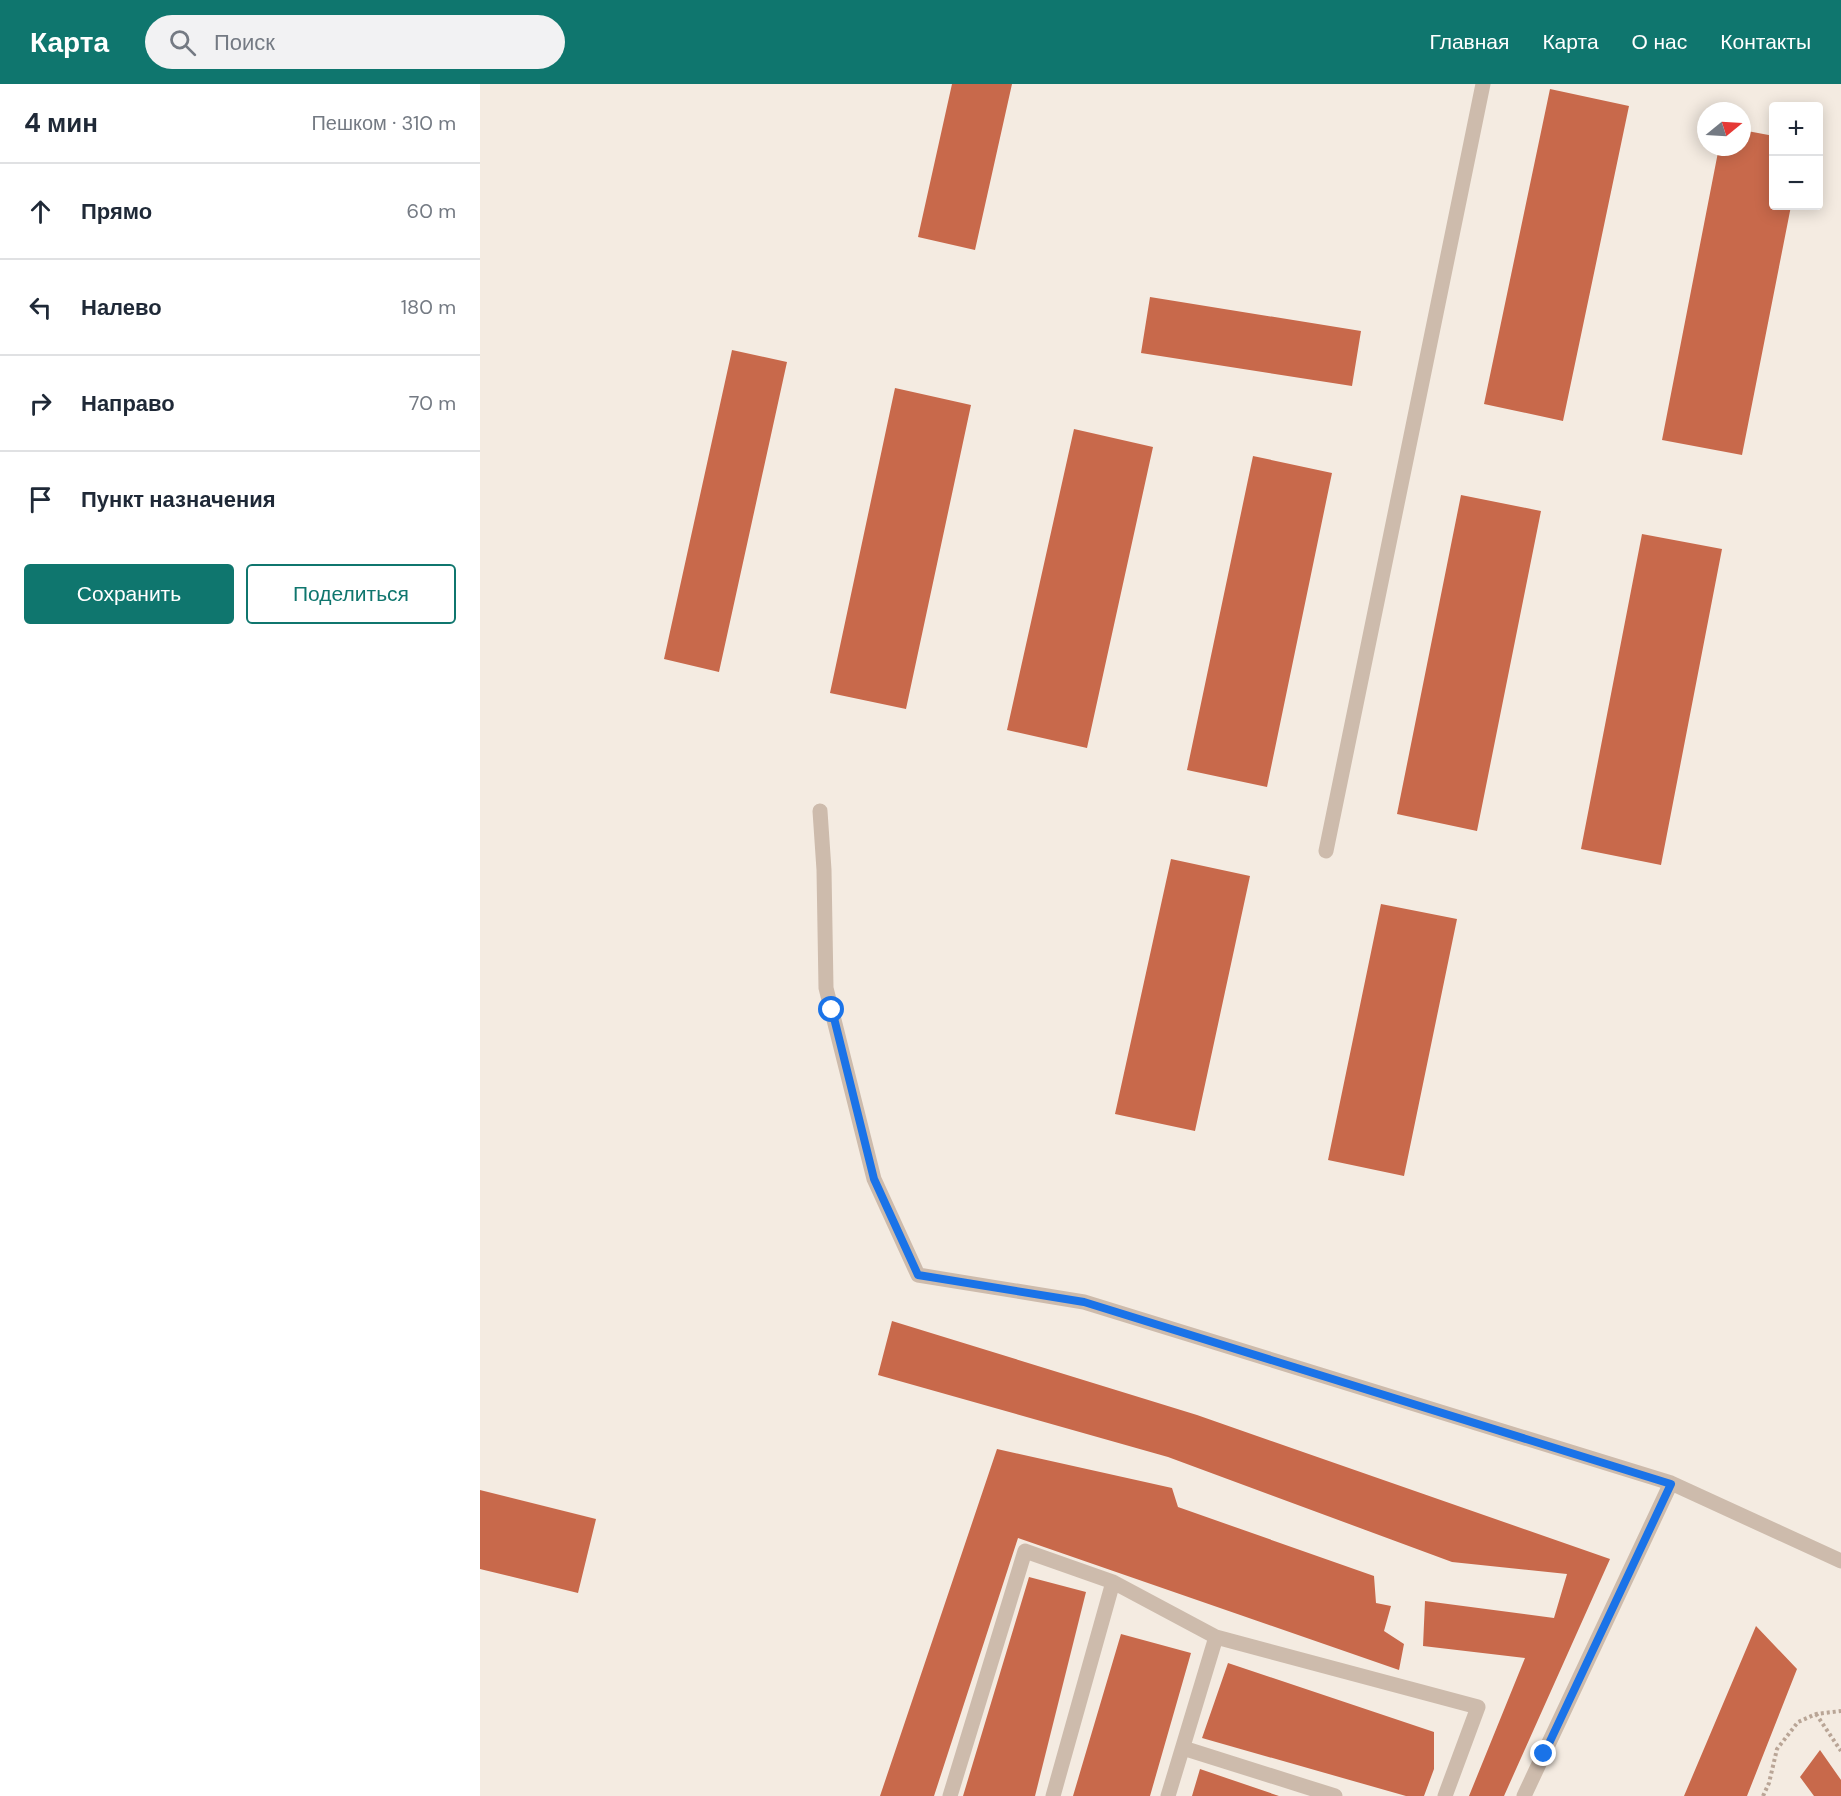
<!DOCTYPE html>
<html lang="ru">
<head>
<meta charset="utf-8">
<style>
	:root { --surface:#fff; --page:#f2f2f3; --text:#1f2937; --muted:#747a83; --line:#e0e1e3; --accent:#0f766e }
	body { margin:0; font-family:"DM Sans",sans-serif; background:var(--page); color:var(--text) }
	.controls { position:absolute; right:18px; top:18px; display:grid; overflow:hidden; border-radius:6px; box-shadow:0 3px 15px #0003 }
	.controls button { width:54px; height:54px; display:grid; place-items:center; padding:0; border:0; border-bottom:2px solid var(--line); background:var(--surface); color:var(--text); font:30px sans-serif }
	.compass { position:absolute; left:1217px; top:18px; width:54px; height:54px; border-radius:50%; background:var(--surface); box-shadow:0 3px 15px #0003; rotate:72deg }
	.stop { position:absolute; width:18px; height:18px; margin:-14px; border:4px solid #1a73e8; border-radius:50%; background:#fff }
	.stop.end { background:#1a73e8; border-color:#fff; box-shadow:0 2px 6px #0008 }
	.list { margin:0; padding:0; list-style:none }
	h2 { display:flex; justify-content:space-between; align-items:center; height:78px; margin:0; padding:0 24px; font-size:26px }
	h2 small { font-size:20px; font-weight:400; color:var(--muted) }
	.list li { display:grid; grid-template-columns:39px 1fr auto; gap:18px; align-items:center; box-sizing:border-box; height:96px; padding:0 24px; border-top:2px solid var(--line) }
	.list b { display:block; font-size:22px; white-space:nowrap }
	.list em { font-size:20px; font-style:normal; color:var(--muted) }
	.actions { display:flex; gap:12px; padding:18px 24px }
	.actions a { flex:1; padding:14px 0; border:2px solid var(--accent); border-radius:6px; text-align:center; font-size:21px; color:var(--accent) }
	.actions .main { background:var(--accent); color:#fff }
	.icon { flex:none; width:33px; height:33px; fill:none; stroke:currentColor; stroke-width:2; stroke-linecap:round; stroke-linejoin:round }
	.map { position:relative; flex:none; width:1361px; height:1712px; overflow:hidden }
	header { display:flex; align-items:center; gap:36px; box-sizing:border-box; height:84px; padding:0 30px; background:var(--accent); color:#fff }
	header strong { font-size:28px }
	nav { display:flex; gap:33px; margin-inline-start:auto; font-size:21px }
	.search { width:420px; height:54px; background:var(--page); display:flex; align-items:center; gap:15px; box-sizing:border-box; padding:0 21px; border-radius:33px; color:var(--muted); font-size:22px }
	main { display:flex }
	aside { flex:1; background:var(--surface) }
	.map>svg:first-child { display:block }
	.building { fill:#c8694b }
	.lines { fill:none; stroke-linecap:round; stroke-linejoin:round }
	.path { stroke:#b9a596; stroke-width:4; stroke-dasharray:3 3; stroke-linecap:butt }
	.service { stroke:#cdbbac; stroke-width:15 }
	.route { stroke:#1a73e8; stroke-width:8 }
</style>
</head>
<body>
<header>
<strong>Карта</strong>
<div class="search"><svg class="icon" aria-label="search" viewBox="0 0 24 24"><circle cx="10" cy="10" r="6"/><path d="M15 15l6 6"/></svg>Поиск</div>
<nav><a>Главная</a><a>Карта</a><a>О нас</a><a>Контакты</a></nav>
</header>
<main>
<aside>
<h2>4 мин<small>Пешком · 310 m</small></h2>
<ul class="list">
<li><svg class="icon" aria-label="ahead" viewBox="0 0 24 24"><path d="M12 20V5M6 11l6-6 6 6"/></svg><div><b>Прямо</b></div><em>60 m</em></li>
<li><svg class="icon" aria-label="left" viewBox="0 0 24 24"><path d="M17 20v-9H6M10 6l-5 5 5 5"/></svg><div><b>Налево</b></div><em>180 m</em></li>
<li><svg class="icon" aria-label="right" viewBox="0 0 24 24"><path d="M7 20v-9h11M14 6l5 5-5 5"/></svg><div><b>Направо</b></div><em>70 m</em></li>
<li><svg class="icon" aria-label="arrive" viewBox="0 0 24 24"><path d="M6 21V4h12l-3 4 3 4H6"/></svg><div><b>Пункт назначения</b></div></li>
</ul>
<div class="actions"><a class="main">Сохранить</a><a>Поделиться</a></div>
</aside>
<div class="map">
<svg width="1361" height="1712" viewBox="0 0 1361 1712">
	<rect width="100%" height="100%" fill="#f4ebe1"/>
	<path class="building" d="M472 0H532L495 166 438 153Z
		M1070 5 1149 22 1083 337 1004 320Z
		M1262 46 1294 52V122H1311L1262 371 1182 356 1239 63H1262Z
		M670 213 881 247 872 302 661 269Z
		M252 266 307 278 239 588 184 575Z
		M415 304 491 321 426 625 350 609Z
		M594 345 673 363 607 664 527 646Z
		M773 372 852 389 787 703 707 686Z
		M981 411 1061 427 997 747 917 730Z
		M1162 450 1242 465 1181 781 1101 765Z
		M691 775 770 792 715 1047 635 1030Z
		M901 820 977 835 924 1092 848 1076Z
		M412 1237 717 1331 1130 1475 1024 1712H989L1045 1574 943 1562 945 1517 1074 1534 1087 1490 972 1478 688 1373 398 1291Z
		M517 1365 692 1404 698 1423 894 1492 896 1519 911 1522 904 1547 924 1560 919 1586 538 1454 454 1712H400Z
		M0 1406 116 1435 98 1509 0 1485Z
		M549 1493 606 1508 555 1712H483Z
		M1276 1542 1317 1585 1267 1712H1204Z
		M641 1550 711 1569 670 1712H593Z
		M748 1579 954 1648V1685L944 1712H926L722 1654Z
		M1340 1666 1361 1696V1712H1334L1320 1693Z
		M720 1685 799 1712H712Z"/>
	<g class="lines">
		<path class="path" d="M1336 1630 1361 1667
			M1283 1712 1289 1699 1297 1665 1318 1638 1336 1630 1361 1627"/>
		<path class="service" d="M340 727 344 786 346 904 394 1095 438 1191 604 1218 1191 1399 1361 1477
			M846 767 1003 0
			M703 1664 855 1712
			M470 1712 545 1467 633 1498 736 1553 998 1623 965 1712
			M573 1712 633 1498
			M688 1712 736 1553
			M1044 1712 1191 1399"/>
	</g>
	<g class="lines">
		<path class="route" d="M352 926 394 1095 438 1191 604 1218 1191 1400 1064 1670"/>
	</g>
</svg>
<div class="controls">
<button>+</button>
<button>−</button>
</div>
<svg class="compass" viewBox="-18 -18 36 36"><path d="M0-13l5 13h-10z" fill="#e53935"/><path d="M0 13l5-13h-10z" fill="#747a83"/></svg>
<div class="stop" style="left:352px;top:926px"></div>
<div class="stop end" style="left:1064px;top:1670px"></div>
</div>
</main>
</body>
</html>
